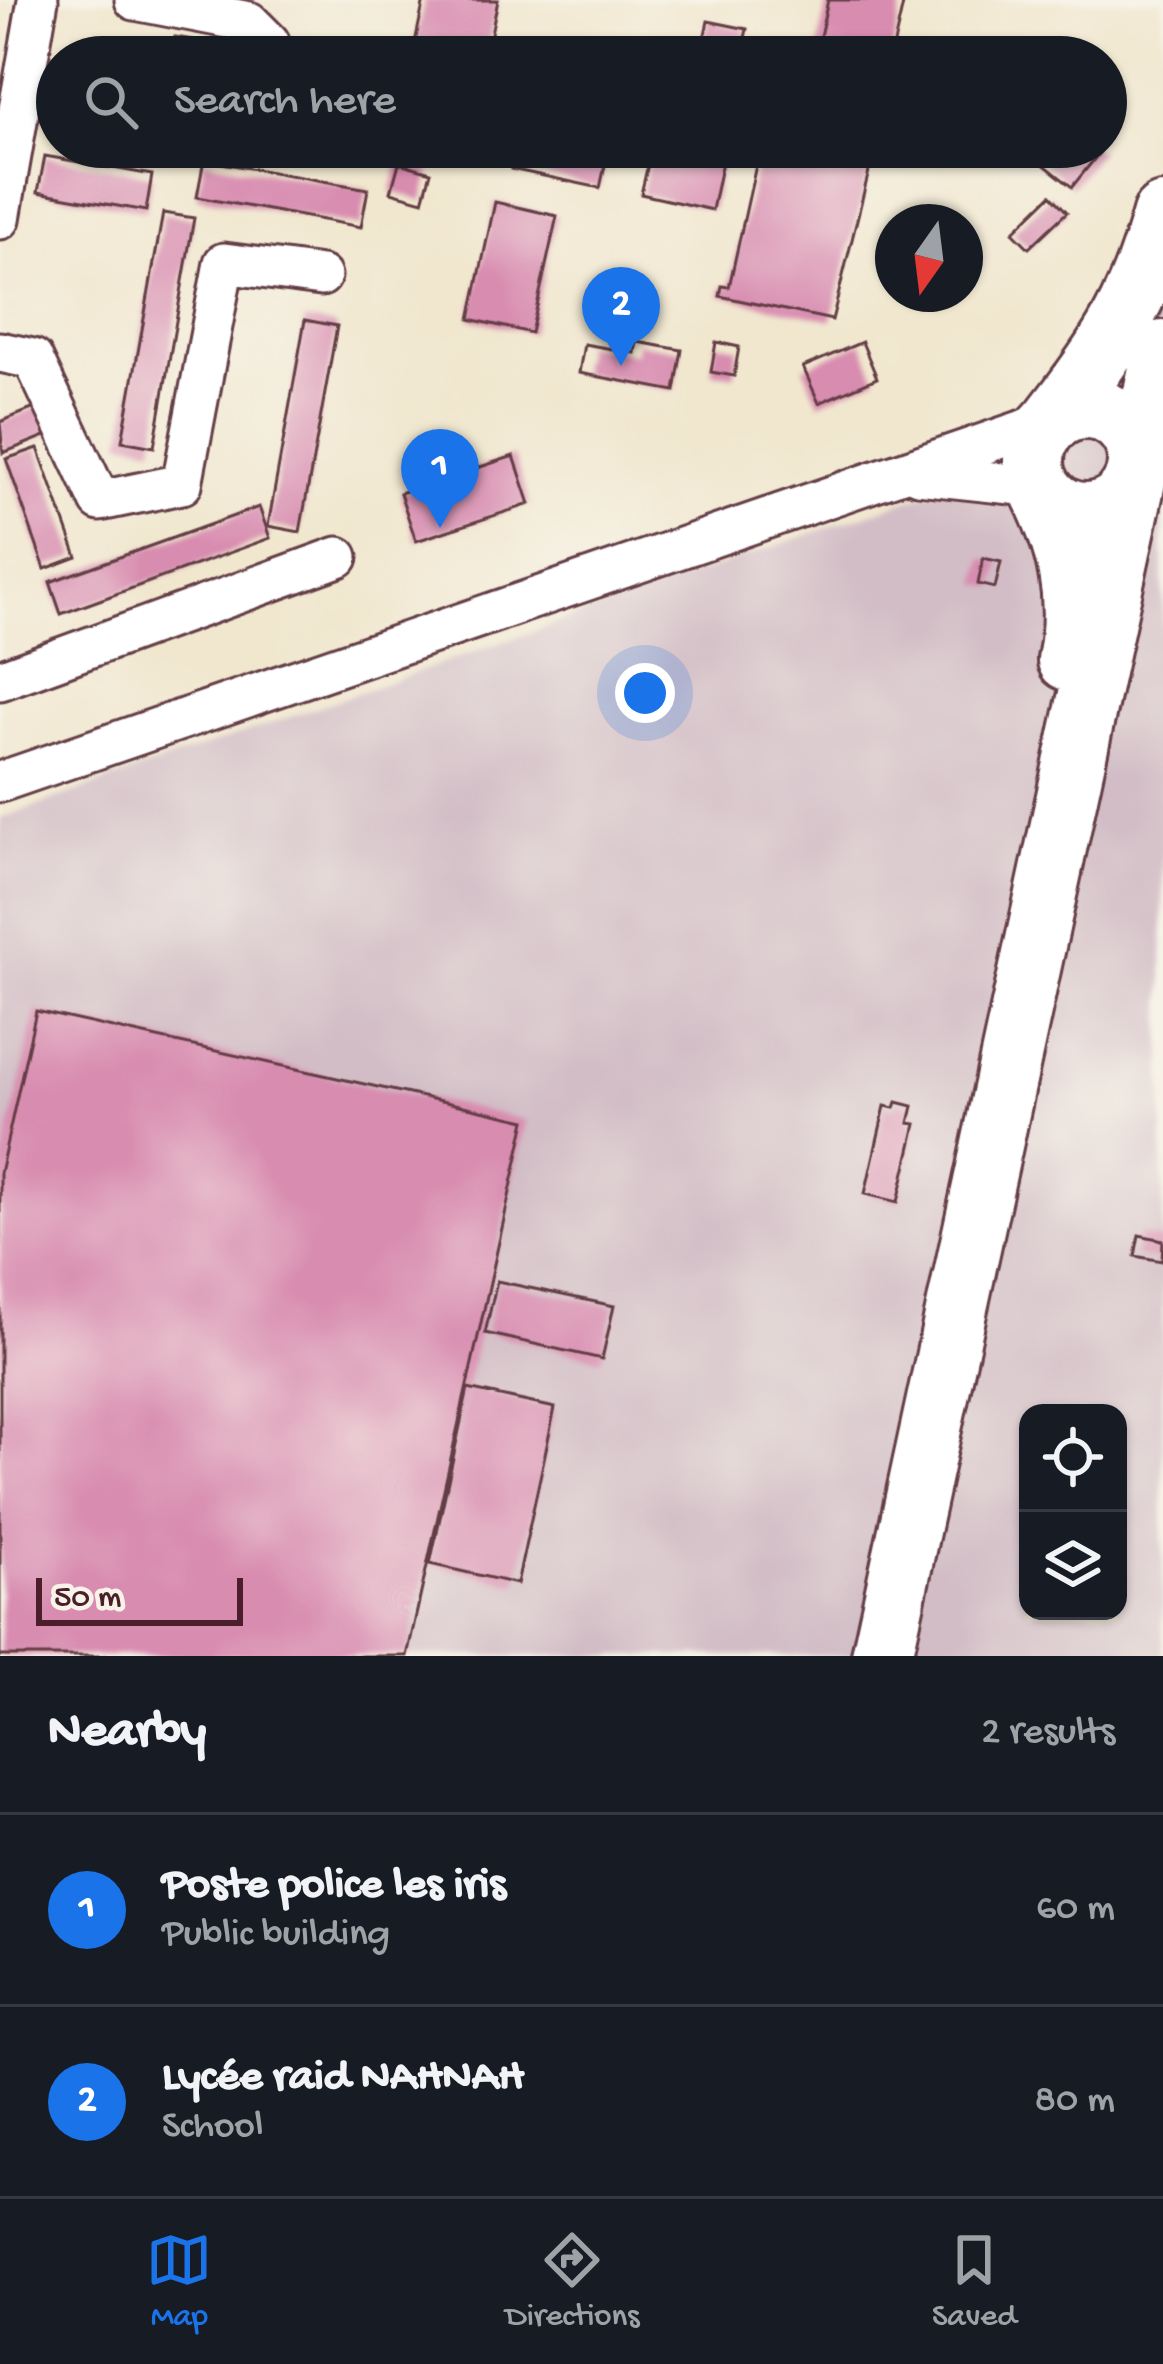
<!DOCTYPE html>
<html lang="en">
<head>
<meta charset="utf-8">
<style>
	:root { --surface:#171b24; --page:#20242c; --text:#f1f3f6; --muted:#9ea1a6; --line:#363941; --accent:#1a73e8 }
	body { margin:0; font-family:"Gochi Hand",sans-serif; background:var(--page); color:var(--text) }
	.controls { position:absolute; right:36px; bottom:36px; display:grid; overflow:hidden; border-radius:24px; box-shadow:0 3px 9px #0004 }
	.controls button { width:108px; height:108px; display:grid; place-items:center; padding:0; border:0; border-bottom:3px solid var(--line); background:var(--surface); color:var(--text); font:60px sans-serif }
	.compass { position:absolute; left:875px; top:204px; width:108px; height:108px; border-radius:50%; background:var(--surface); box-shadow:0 3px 9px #0004; rotate:194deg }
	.scale { position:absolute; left:36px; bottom:30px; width:207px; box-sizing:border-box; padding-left:12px; border:6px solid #4a1f2b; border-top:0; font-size:33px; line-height:42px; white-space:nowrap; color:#4a1f2b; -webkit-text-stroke:9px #f7f3e8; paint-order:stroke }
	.you { position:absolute; left:645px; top:693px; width:42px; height:42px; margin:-30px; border:9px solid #fff; border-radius:50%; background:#1a73e8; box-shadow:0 0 0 18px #1a73e833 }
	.badge { display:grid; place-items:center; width:78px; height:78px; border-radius:50%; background:var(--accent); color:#fff; font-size:39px; font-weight:700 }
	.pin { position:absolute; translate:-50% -99px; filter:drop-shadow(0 3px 6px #0008) }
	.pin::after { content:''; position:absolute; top:63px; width:42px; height:36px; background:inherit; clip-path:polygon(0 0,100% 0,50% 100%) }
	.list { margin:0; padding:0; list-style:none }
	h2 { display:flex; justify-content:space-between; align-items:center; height:156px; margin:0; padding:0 48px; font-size:51px }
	h2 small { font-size:39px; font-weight:400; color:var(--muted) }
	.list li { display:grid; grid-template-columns:78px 1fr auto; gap:36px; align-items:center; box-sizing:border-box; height:192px; padding:0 48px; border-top:3px solid var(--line) }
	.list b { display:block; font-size:45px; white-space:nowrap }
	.list p { margin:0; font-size:39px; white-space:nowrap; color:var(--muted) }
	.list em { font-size:39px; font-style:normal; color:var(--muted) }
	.icon { flex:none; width:66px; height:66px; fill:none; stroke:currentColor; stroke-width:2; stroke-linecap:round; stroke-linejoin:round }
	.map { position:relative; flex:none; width:1163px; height:1656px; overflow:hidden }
	.search { position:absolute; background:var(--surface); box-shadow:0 3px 9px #0004; left:36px; right:36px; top:36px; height:132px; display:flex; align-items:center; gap:30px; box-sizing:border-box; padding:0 42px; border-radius:66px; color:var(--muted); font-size:45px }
	.sheet { height:540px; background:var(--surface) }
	nav { display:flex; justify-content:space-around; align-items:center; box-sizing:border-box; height:168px; border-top:3px solid var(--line); background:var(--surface); font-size:33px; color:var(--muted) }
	nav a { display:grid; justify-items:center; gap:6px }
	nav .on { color:var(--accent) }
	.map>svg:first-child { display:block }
	.industrial { fill:#d2bdc6; fill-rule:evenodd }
	.building { fill:#d88cb0 }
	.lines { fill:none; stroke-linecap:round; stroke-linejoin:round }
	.minor-casing { stroke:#633d44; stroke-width:45 }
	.highway-casing { stroke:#633d44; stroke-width:66 }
	.minor { stroke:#fff; stroke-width:39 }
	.highway { stroke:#fff; stroke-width:60 }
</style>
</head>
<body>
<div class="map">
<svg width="1163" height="1656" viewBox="0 0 1163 1656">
	<rect width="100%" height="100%" fill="#f7f3e8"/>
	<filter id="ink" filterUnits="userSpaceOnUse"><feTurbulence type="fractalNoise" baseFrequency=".00833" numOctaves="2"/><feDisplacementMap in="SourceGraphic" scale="24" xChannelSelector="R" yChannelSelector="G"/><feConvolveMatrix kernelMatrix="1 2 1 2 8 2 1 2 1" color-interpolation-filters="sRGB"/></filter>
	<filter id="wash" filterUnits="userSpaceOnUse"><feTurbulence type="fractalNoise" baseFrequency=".004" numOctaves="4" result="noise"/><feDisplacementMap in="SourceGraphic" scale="48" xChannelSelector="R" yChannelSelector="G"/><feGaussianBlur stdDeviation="2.7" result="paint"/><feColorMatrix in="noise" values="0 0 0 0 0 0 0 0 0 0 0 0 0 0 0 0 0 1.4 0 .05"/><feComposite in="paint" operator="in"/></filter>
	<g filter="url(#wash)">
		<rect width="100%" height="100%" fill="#f1e7cf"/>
		<path class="industrial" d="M1163 280V1656H0V819L955 483ZM1028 1413H1118V1611H1028Z"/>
		<g id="blocks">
			<path class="building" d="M424 0H498L486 57H412Z
				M828 0H904L891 57 816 55Z
				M708 21 747 29 741 57H700Z
				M175 37 205 42 202 57H171Z
				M516 147H609L600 188 511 169Z
				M652 147H725L712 210 641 194Z
				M760 147H875L832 320 720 296 722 286 729 287Z
				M1054 147H1093L1100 152 1072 187 1042 163Z
				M45 156 152 175 146 211 38 192Z
				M204 160 368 189 361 227 197 197Z
				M399 163 431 172 423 201 391 192Z
				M1051 195 1067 212 1029 248 1013 232Z
				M495 202 557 216 531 333 470 319Z
				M163 213 194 218 154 447 122 441Z
				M305 320 337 326 300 532 268 526Z
				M637 342 682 350 675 391 579 373 584 344 635 353Z
				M716 342 739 347 734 376 711 372Z
				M862 342 877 378 819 403 803 367Z
				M42 405 53 433 3 453 0 422Z
				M38 448 77 557 45 569 6 459Z
				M514 456 530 504 416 541 400 493Z
				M259 507 270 538 61 614 50 582Z
				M983 558 1001 562 995 588 978 584Z
				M36 1011 526 1120 407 1656H0V1173Z
				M897 1102 913 1106 909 1123 916 1124 898 1202 865 1194 885 1106 895 1108Z
				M1139 1235 1163 1240 1162 1261 1135 1256Z
				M497 1281 614 1306 602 1359 485 1333Z
				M468 1389 555 1408 517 1584 430 1564Z"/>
		</g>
	</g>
	<g filter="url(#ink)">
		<use href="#blocks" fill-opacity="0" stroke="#633d44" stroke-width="3"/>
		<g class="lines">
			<defs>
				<path id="minor" d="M135 0 249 22 269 42 268 57
					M0 219 38 0
					M0 352 33 359 100 501 182 484 224 263 321 276
					M918 474 1039 487
					M0 680 338 557
					M0 782 1053 420"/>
				<path id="highway" d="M1034 461a52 52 0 1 1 104 0a52 52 0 1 1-104 0Z
					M1053 420C1111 346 1138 305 1163 214
					M1039 487C1067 543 1081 597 1068 660
					M882 1656 1163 351"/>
			</defs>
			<use href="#minor" class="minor-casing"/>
			<use href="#highway" class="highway-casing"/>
			<use href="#minor" class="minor"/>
			<use href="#highway" class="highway"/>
		</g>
	</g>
</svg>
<div class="controls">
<button><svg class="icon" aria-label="locate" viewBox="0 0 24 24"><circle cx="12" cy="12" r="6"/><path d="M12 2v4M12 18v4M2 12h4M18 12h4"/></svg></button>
<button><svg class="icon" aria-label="layers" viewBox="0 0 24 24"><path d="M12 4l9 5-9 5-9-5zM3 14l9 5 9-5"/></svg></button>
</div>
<svg class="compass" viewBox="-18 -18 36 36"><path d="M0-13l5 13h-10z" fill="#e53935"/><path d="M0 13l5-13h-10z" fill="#9ea1a6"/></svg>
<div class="scale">50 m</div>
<div class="you"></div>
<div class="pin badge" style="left:440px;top:528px">1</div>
<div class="pin badge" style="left:621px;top:366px">2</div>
<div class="search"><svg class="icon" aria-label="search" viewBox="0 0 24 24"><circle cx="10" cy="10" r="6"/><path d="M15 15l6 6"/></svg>Search here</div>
</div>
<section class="sheet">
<h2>Nearby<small>2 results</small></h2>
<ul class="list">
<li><span class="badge">1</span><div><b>Poste police les iris</b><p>Public building</p></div><em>60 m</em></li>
<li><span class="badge">2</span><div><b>Lycée raid NAHNAH</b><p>School</p></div><em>80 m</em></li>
</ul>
</section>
<nav>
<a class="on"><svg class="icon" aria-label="map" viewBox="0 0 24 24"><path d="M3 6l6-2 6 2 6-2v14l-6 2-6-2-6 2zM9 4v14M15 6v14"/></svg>Map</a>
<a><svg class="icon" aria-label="directions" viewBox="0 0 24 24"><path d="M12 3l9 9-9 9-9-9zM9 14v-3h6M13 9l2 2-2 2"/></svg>Directions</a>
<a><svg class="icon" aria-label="saved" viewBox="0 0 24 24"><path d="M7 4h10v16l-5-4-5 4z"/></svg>Saved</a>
</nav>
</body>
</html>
